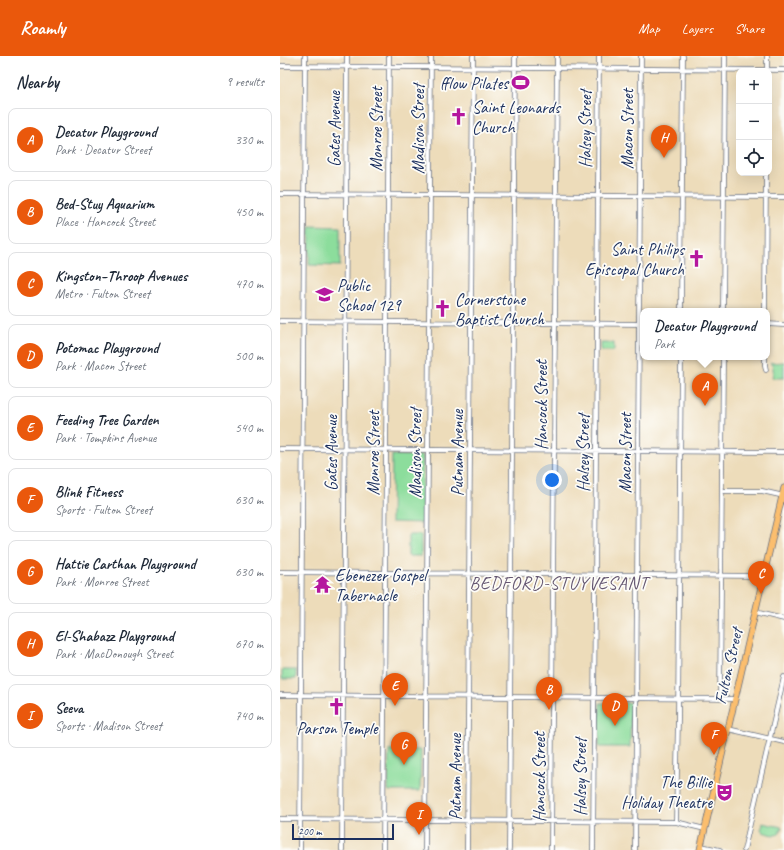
<!DOCTYPE html>
<html lang="en">
<head>
<meta charset="utf-8">
<style>
	:root { --surface:#fff; --page:#f6f6f7; --text:#1f2937; --muted:#747a83; --line:#e0e1e3; --accent:#ea580c }
	body { margin:0; font-family:Caveat,sans-serif; background:var(--page); color:var(--text) }
	.controls { position:absolute; right:12px; top:12px; display:grid; overflow:hidden; border-radius:8px; box-shadow:0 4px 16px #0002 }
	.controls button { width:36px; height:36px; display:grid; place-items:center; padding:0; border:0; border-bottom:1px solid var(--line); background:var(--surface); color:var(--text); font:20px sans-serif }
	.scale { position:absolute; left:12px; bottom:10px; width:102px; box-sizing:border-box; padding-left:4px; border:2px solid #1b2f5e; border-top:0; font-size:11px; line-height:14px; white-space:nowrap; color:#1b2f5e; -webkit-text-stroke:3px #fdfcf7; paint-order:stroke }
	.you { position:absolute; left:272px; top:424px; width:14px; height:14px; margin:-10px; border:3px solid #fff; border-radius:50%; background:#1a73e8; box-shadow:0 0 0 6px #1a73e833 }
	.badge { display:grid; place-items:center; width:26px; height:26px; border-radius:50%; background:var(--accent); color:#fff; font-size:13px; font-weight:700 }
	.pin { position:absolute; translate:-50% -33px; filter:drop-shadow(0 1px 2px #0008) }
	.pin::after { content:''; position:absolute; top:21px; width:14px; height:12px; background:inherit; clip-path:polygon(0 0,100% 0,50% 100%) }
	.popup { position:absolute; left:360px; top:252px; width:130px; height:52px; box-sizing:border-box; display:grid; place-content:center; border-radius:8px; background:var(--surface); filter:drop-shadow(0 1px 3px #0005); font-size:13px; white-space:nowrap; color:var(--muted) }
	.popup b { font-size:15px; color:var(--text) }
	.popup::after { content:''; position:absolute; left:50%; top:100%; margin-left:-8px; border:8px solid transparent; border-top-color:var(--surface) }
	.list { margin:0; padding:0; list-style:none }
	h2 { display:flex; justify-content:space-between; align-items:center; height:52px; margin:0; padding:0 16px; font-size:17px }
	h2 small { font-size:13px; font-weight:400; color:var(--muted) }
	.list li { display:grid; grid-template-columns:26px 1fr auto; gap:12px; align-items:center; box-sizing:border-box; height:64px; margin:0 8px 8px; padding:0 8px; border:1px solid var(--line); border-radius:8px }
	.list b { display:block; font-size:15px; white-space:nowrap }
	.list p { margin:0; font-size:13px; white-space:nowrap; color:var(--muted) }
	.list em { font-size:13px; font-style:normal; color:var(--muted) }
	.icon { flex:none; width:22px; height:22px; fill:none; stroke:currentColor; stroke-width:2; stroke-linecap:round; stroke-linejoin:round }
	.map { position:relative; flex:none; width:504px; height:794px; overflow:hidden }
	header { display:flex; align-items:center; gap:24px; box-sizing:border-box; height:56px; padding:0 20px; background:var(--accent); color:#fff }
	header strong { font-size:19px }
	nav { display:flex; gap:22px; margin-inline-start:auto; font-size:14px }
	main { display:flex }
	aside { flex:1; background:var(--surface) }
	.map>svg:first-child { display:block }
	.green { fill:#8cdd9c; stroke:#54867d }
	.lines { fill:none; stroke-linecap:round; stroke-linejoin:round }
	.minor-casing { stroke:#646c7e; stroke-width:5.5 }
	.major-casing { stroke:#646c7e; stroke-width:7 }
	.minor { stroke:#fff; stroke-width:4 }
	.major { stroke:#fbbe6e; stroke-width:5.5 }
	.labels { text-anchor:middle; stroke-width:3.5; stroke-linejoin:round; paint-order:stroke }
	.poi-label { font-size:17px; fill:#1b2f5e; stroke:#fdfcf7; text-anchor:start }
	.street-label { font-size:17px; fill:#1b2f5e; stroke:#fdfcf7 }
	.neighbourhood-label { font-size:18px; letter-spacing:1px; fill:#665872; stroke:#fdfcf7 }
</style>
</head>
<body>
<header>
<strong>Roamly</strong>
<nav><a>Map</a><a>Layers</a><a>Share</a></nav>
</header>
<main>
<aside>
<h2>Nearby<small>9 results</small></h2>
<ul class="list">
<li><span class="badge">A</span><div><b>Decatur Playground</b><p>Park · Decatur Street</p></div><em>330 m</em></li>
<li><span class="badge">B</span><div><b>Bed-Stuy Aquarium</b><p>Place · Hancock Street</p></div><em>450 m</em></li>
<li><span class="badge">C</span><div><b>Kingston–Throop Avenues</b><p>Metro · Fulton Street</p></div><em>470 m</em></li>
<li><span class="badge">D</span><div><b>Potomac Playground</b><p>Park · Macon Street</p></div><em>500 m</em></li>
<li><span class="badge">E</span><div><b>Feeding Tree Garden</b><p>Park · Tompkins Avenue</p></div><em>540 m</em></li>
<li><span class="badge">F</span><div><b>Blink Fitness</b><p>Sports · Fulton Street</p></div><em>630 m</em></li>
<li><span class="badge">G</span><div><b>Hattie Carthan Playground</b><p>Park · Monroe Street</p></div><em>630 m</em></li>
<li><span class="badge">H</span><div><b>El-Shabazz Playground</b><p>Park · MacDonough Street</p></div><em>670 m</em></li>
<li><span class="badge">I</span><div><b>Seeva</b><p>Sports · Madison Street</p></div><em>740 m</em></li>
</ul>
</aside>
<div class="map">
<svg width="504" height="794" viewBox="0 0 504 794">
	<rect width="100%" height="100%" fill="#fdfcf7"/>
	<filter id="ink" filterUnits="userSpaceOnUse"><feTurbulence type="fractalNoise" baseFrequency=".025" numOctaves="2"/><feDisplacementMap in="SourceGraphic" scale="8" xChannelSelector="R" yChannelSelector="G"/><feConvolveMatrix kernelMatrix="1 2 1 2 8 2 1 2 1" color-interpolation-filters="sRGB"/></filter>
	<filter id="wash" filterUnits="userSpaceOnUse"><feTurbulence type="fractalNoise" baseFrequency=".012" numOctaves="4" result="noise"/><feDisplacementMap in="SourceGraphic" scale="16" xChannelSelector="R" yChannelSelector="G"/><feGaussianBlur stdDeviation="0.9" result="paint"/><feColorMatrix in="noise" values="0 0 0 0 0 0 0 0 0 0 0 0 0 0 0 0 0 1.4 0 .05"/><feComposite in="paint" operator="in"/></filter>
	<g filter="url(#wash)">
		<rect width="100%" height="100%" fill="#eddcba"/>
		<path class="green" d="M30 170 60 171V210L29 209Z
			M321 287H334V295H321Z
			M504 306V322H492C493 315 495 312 490 307Z
			M112 399 143 400 142 467 111 466Z
			M128 479H141V500H128Z
			M2 614H16V623H2Z
			M320 647H351L350 691H319Z
			M109 694H141L140 735H108Z
			M482 767 502 771 501 773H500V777C496 781 489 778 483 776L481 773 483 769Z"/>
	</g>
	<g filter="url(#ink)">
		<g class="lines">
			<defs>
				<path id="minor" d="M0 10 504 14
					M487 15V0
					M0 138 504 141
					M401 255 403 0
					M443 255 445 0
					M485 255 486 117
					M0 265 363 268
					M487 268 504 269
					M485 301V309L486 314
					M0 393 504 396
					M442 435H482L504 440
					M0 516 484 520
					M475 556 504 563
					M0 639 455 643
					M440 643 443 301
					M448 673 504 686
					M0 763 396 766 425 773
					M396 766 398 663 401 301
					M421 790 440 794
					M20 794 25 0
					M62 794 67 0
					M103 794 109 0
					M145 794 151 0
					M187 794 193 0
					M229 794 235 0
					M271 794 277 0
					M313 794 319 0
					M355 794 361 0
					M464 794 504 621"/>
				<path id="major" d="M420 794 504 432"/>
			</defs>
			<use href="#minor" class="minor-casing"/>
			<use href="#major" class="major-casing"/>
			<use href="#minor" class="minor"/>
			<use href="#major" class="major"/>
		</g>
	</g>
	<defs>
		<symbol id="stadium-bare" viewBox="-9 -9 18 18"><path d="M0-5a6.5 5 0 1 0 0 10a6.5 5 0 1 0 0-10ZM-3.5-1.8h7v3.6h-7Z" fill="#b5179e" stroke="#fdfcf7" stroke-width="2.5" paint-order="stroke"/></symbol>
		<symbol id="church-bare" viewBox="-9 -9 18 18"><path d="M-1.2-6h2.4v3.5h3.3v2.4h-3.3V6h-2.4V-.1h-3.3v-2.4h3.3Z" fill="#b5179e" stroke="#fdfcf7" stroke-width="2.5" paint-order="stroke"/></symbol>
		<symbol id="school-bare" viewBox="-9 -9 18 18"><path d="M0-5L7-2L0 1L-7-2ZM-4 1L0 2.5L4 1V4Q0 6-4 4Z" fill="#b5179e" stroke="#fdfcf7" stroke-width="2.5" paint-order="stroke"/></symbol>
		<symbol id="temple-bare" viewBox="-9 -9 18 18"><path d="M0-6L5-2H3V0L6.5 2.5H4V6H1.5V3h-3V6H-4V2.5H-6.5L-3 0V-2H-5Z" fill="#b5179e" stroke="#fdfcf7" stroke-width="2.5" paint-order="stroke"/></symbol>
		<symbol id="theatre-bare" viewBox="-9 -9 18 18"><path d="M-5-5.5Q0-4 5-5.5V0Q5 5 0 6Q-5 5-5 0ZM-3.3-2.5H-1v1.5H-3.3ZM1-2.5H3.3v1.5H1ZM-2.8 1Q0 5.5 2.8 1Z" fill="#b5179e" stroke="#fdfcf7" stroke-width="2.5" paint-order="stroke"/></symbol>
	</defs>
	<g fill-rule="evenodd">
		<use href="#stadium-bare" x="228" y="14" width="25" height="25"/>
		<use href="#church-bare" x="166" y="48" width="25" height="25"/>
		<use href="#church-bare" x="404" y="190" width="25" height="25"/>
		<use href="#school-bare" x="32" y="226" width="25" height="25"/>
		<use href="#church-bare" x="150" y="240" width="25" height="25"/>
		<use href="#temple-bare" x="30" y="516" width="25" height="25"/>
		<use href="#church-bare" x="44" y="638" width="25" height="25"/>
		<use href="#theatre-bare" x="432" y="724" width="25" height="25"/>
	</g>
	<g class="labels">
		<g class="poi-label">
			<text x="228" y="33" text-anchor="end">fflow Pilates</text>
			<text x="192" y="57">Saint Leonards<tspan x="192" dy="20">Church</tspan></text>
			<text x="404" y="199" text-anchor="end">Saint Philips<tspan x="404" dy="20">Episcopal Church</tspan></text>
			<text x="57" y="235">Public<tspan x="57" dy="20">School 129</tspan></text>
			<text x="175" y="249">Cornerstone<tspan x="175" dy="20">Baptist Church</tspan></text>
			<text x="55" y="525">Ebenezer Gospel<tspan x="55" dy="20">Tabernacle</tspan></text>
			<text x="57" y="678" text-anchor="middle">Parson Temple</text>
			<text x="432" y="732" text-anchor="end">The Billie<tspan x="432" dy="20">Holiday Theatre</tspan></text>
		</g>
		<g class="street-label">
			<text transform="translate(54 73) rotate(-90)" y="6">Gates Avenue</text>
			<text transform="translate(96 73) rotate(-90)" y="6">Monroe Street</text>
			<text transform="translate(138 73) rotate(-90)" y="6">Madison Street</text>
			<text transform="translate(305 73) rotate(-90)" y="6">Halsey Street</text>
			<text transform="translate(347 73) rotate(-90)" y="6">Macon Street</text>
			<text transform="translate(261 349) rotate(-90)" y="6">Hancock Street</text>
			<text transform="translate(51 397) rotate(-90)" y="6">Gates Avenue</text>
			<text transform="translate(93 397) rotate(-90)" y="6">Monroe Street</text>
			<text transform="translate(135 397) rotate(-90)" y="6">Madison Street</text>
			<text transform="translate(177 397) rotate(-90)" y="6">Putnam Avenue</text>
			<text transform="translate(303 397) rotate(-90)" y="6">Halsey Street</text>
			<text transform="translate(345 397) rotate(-90)" y="6">Macon Street</text>
			<text transform="translate(448 610) rotate(-77)" y="6">Fulton Street</text>
			<text transform="translate(175 721) rotate(-90)" y="6">Putnam Avenue</text>
			<text transform="translate(259 721) rotate(-90)" y="6">Hancock Street</text>
			<text transform="translate(300 721) rotate(-90)" y="6">Halsey Street</text>
		</g>
		<g class="neighbourhood-label">
			<text x="279" y="533">BEDFORD-STUYVESANT</text>
		</g>
	</g>
</svg>
<div class="controls">
<button>+</button>
<button>−</button>
<button><svg class="icon" aria-label="locate" viewBox="0 0 24 24"><circle cx="12" cy="12" r="6"/><path d="M12 2v4M12 18v4M2 12h4M18 12h4"/></svg></button>
</div>
<div class="scale">200 m</div>
<div class="you"></div>
<div class="pin badge" style="left:425px;top:350px">A</div>
<div class="popup"><b>Decatur Playground</b>Park</div>
<div class="pin badge" style="left:269px;top:654px">B</div>
<div class="pin badge" style="left:481px;top:538px">C</div>
<div class="pin badge" style="left:335px;top:670px">D</div>
<div class="pin badge" style="left:115px;top:650px">E</div>
<div class="pin badge" style="left:434px;top:699px">F</div>
<div class="pin badge" style="left:124px;top:709px">G</div>
<div class="pin badge" style="left:384px;top:102px">H</div>
<div class="pin badge" style="left:139px;top:779px">I</div>
</div>
</main>
</body>
</html>
